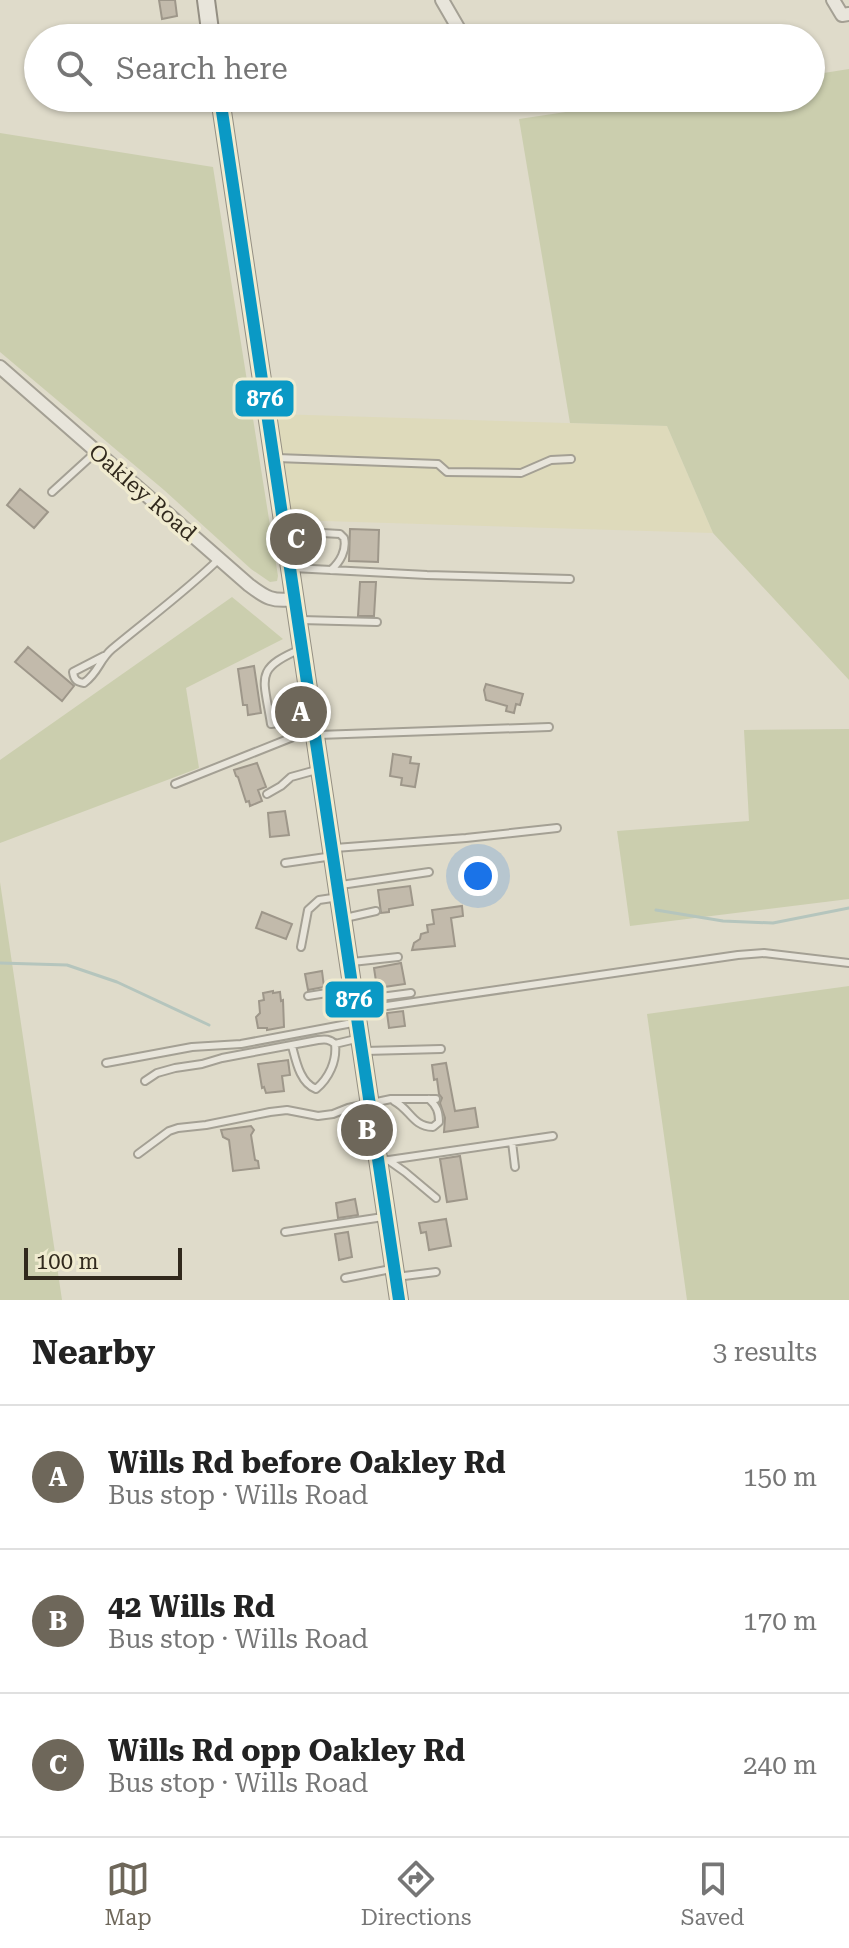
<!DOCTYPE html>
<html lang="en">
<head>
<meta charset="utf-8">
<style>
	:root { --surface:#fff; --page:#f6f6f6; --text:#222; --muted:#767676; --line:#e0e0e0; --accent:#6e675a }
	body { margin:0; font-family:"Roboto Serif",serif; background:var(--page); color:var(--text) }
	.scale { position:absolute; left:24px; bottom:20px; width:158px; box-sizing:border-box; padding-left:8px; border:4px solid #31291d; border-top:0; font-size:22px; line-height:28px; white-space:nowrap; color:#31291d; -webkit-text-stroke:6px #f0ebd0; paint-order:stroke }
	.you { position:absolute; left:478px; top:876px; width:28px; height:28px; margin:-20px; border:6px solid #fff; border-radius:50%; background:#1a73e8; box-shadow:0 0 0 12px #1a73e833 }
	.badge { display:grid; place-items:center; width:52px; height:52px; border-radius:50%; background:var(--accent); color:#fff; font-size:26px; font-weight:700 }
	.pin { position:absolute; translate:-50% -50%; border:4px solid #fff; box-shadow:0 2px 8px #0006 }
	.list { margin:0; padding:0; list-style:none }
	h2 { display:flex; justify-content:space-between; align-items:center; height:104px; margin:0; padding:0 32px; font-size:34px }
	h2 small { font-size:26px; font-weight:400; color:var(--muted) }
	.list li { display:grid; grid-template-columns:52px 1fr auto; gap:24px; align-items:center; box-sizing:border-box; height:144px; padding:0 32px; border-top:2px solid var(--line) }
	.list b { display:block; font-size:30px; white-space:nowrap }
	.list p { margin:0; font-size:26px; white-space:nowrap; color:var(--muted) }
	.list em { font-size:26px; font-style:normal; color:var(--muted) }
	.icon { flex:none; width:44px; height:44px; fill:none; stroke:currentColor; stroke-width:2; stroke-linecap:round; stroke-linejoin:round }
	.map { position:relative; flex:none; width:849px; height:1300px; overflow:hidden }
	.search { position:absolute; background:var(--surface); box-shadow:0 2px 6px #0004; left:24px; right:24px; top:24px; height:88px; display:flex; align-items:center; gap:20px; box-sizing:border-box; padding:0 28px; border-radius:44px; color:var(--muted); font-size:30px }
	.sheet { height:536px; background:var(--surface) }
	nav { display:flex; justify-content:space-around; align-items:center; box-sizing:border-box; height:112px; border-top:2px solid var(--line); background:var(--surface); font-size:22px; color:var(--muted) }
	nav a { display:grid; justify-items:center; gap:4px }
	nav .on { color:var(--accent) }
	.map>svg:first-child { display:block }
	.farmland { fill:#dedabb }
	.green { fill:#cbceae }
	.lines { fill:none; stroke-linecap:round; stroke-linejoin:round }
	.stream { stroke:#b5c5bd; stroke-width:3 }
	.building { fill:#c2baab; stroke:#9e978a; stroke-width:2 }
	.lane-casing { stroke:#a4a094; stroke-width:10 }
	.street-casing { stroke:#a4a094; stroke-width:16 }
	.secondary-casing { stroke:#948f83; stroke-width:20 }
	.lane { stroke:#e8e5db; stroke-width:6 }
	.street { stroke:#e8e5db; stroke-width:12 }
	.secondary { stroke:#e8e5db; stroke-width:16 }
	.bus-1-casing { stroke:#f0ebd0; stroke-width:18 }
	.bus-1 { stroke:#0a99c5; stroke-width:12 }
	.labels { text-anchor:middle; stroke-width:7; stroke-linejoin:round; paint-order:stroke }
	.street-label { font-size:22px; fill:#31291d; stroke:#f0ebd0 }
	.line-badge { stroke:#f0ebd0; stroke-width:3 }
	.badge-label { font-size:22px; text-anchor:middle; font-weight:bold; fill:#fff }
</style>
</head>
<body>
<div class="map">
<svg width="849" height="1300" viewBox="0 0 849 1300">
	<rect width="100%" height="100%" fill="#dfdbca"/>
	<path class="farmland" d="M275 414 667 426 713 533 292 520Z"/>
	<path class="green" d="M849 69V680L713 533 667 426 570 423 519 119 659 98H811V75Z
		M0 133 213 167 278 576 277 581 270 582 251 569 164 490 0 352Z
		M232 597 283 639 186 688 199 768 0 843V760Z
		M849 729V899L630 926 617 831 749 821 744 730Z
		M0 882 62 1300H0Z
		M849 986V1300H687L647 1014Z"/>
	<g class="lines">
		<path class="stream" d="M656 910 723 921 773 923 849 908
			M0 963 67 965 117 982 209 1025"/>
	</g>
	<path class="building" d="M159 0H175L177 16 162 19Z
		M20 489 48 512 34 528 7 505Z
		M350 529 379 530 378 562 349 561Z
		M360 582H376L374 616H358Z
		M28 647 74 686 62 701 15 662Z
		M254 666 261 713 248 715 247 705H243L238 669Z
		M486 684 523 694 520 705 516 704 514 713 506 711 507 706 486 700 484 690Z
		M393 754 411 757 410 763 419 764 415 787 401 785 402 778 390 776Z
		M257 763 266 787 258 790 262 801 250 806 249 801 246 802 238 777 236 776 234 770Z
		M285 811 289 835 270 837 268 813Z
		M410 886 413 905 389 909V912L381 913 378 890Z
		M462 906 463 916 451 918 455 946 412 950 414 943 420 939 421 934 428 932 427 925 434 924 432 910Z
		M262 912 292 924 286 939 256 928Z
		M401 963 405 984 377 988 374 968Z
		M322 971 324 987 308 990 305 974Z
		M273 991V993L280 992 281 1001 283 1000 284 1027 267 1030V1028H258L256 1017 260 1013 259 1001 264 1000 263 993Z
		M403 1011 405 1026 389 1028 387 1013Z
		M288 1060 290 1075 282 1076 284 1091 266 1093 264 1087 262 1088 258 1064Z
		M446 1063 455 1111 475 1108 478 1127 444 1132 445 1118 440 1103 442 1098 439 1094 437 1079 434 1080 432 1065Z
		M251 1126 254 1130 251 1135 255 1160 258 1161 259 1168 233 1171 229 1140 223 1137 221 1130Z
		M460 1156 467 1199 447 1202 440 1159Z
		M355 1199 358 1215 338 1218 336 1203Z
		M446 1219 451 1246 429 1250 426 1232 421 1233 419 1223Z
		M348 1232 352 1257 339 1260 335 1234Z"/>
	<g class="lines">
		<defs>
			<path id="lane" d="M277 458 438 464 447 472 521 473 551 460 571 459
				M52 492 97 451
				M287 531 340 534 344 538C347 550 340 562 331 570
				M293 568 427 575 570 579
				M301 620 377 622
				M301 649C253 669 264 678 271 724L312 718
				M104 656 73 672C74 680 77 682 84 683 99 672 99 660 112 649 148 619 185 592 219 559
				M318 735 549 727
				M175 784 298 735 314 732
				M267 794 281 786 291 777 320 769
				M335 848 466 838 557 828
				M285 863 333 856
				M341 885 429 872
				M345 918 376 911
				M301 947 308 910 319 900 339 897
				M352 962 398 957
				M308 996 352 989
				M358 1000 411 993
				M359 1010 738 955 764 953 849 963
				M292 1046C296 1061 300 1083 316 1089 329 1078 337 1061 335 1044L360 1038
				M365 1051 441 1049
				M106 1063 192 1047 241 1044 358 1022
				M145 1081 157 1073 175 1068 202 1064 222 1058 318 1040C325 1039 330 1039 335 1044
				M394 1101C411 1110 412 1126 433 1127L439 1122C439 1112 437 1106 429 1099
				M512 1142 515 1167
				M138 1154 169 1131 178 1128 206 1125 270 1112 287 1110 318 1116 333 1114 348 1108 391 1099H436
				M388 1160 405 1172 436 1198
				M382 1161 553 1136
				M285 1232 383 1217
				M396 1277 436 1272
				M345 1278 391 1269"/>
			<path id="street" d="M442 0 464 38
				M833 0 842 15 849 14
				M0 367 249 585C266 598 273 602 294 599"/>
			<path id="secondary" d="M206 0 211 38
				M220 98 399 1300"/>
		</defs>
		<use href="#lane" class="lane-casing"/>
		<use href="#street" class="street-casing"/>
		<use href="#secondary" class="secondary-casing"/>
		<use href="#lane" class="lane"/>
		<use href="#street" class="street"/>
		<use href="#secondary" class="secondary"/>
		<defs>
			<path id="bus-1" d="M220 98 399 1300"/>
		</defs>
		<use href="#bus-1" class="bus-1-casing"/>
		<use href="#bus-1" class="bus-1"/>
	</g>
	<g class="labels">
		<g class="street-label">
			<text transform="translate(143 492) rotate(41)" y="8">Oakley Road</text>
		</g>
	</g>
	<g class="line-badge">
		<rect x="234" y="379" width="61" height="39" rx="8" fill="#0a99c5"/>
		<rect x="324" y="980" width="61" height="39" rx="8" fill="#0a99c5"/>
	</g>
	<g class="badge-label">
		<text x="265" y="406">876</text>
		<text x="354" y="1007">876</text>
	</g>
</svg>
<div class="scale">100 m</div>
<div class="you"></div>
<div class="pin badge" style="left:301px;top:712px">A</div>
<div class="pin badge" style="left:367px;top:1130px">B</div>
<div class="pin badge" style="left:296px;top:539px">C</div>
<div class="search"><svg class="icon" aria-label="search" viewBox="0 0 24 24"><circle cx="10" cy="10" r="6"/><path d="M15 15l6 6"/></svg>Search here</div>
</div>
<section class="sheet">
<h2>Nearby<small>3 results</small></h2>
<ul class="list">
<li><span class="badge">A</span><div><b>Wills Rd before Oakley Rd</b><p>Bus stop · Wills Road</p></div><em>150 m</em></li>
<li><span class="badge">B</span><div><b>42 Wills Rd</b><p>Bus stop · Wills Road</p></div><em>170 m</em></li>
<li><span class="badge">C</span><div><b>Wills Rd opp Oakley Rd</b><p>Bus stop · Wills Road</p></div><em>240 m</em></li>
</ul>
</section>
<nav>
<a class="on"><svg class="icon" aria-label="map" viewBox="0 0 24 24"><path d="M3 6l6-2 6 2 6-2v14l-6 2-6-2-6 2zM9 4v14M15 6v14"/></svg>Map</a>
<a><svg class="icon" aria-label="directions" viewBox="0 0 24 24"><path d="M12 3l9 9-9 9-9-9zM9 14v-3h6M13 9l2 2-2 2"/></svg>Directions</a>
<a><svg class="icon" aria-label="saved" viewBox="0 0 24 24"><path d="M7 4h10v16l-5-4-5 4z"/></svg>Saved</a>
</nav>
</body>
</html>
